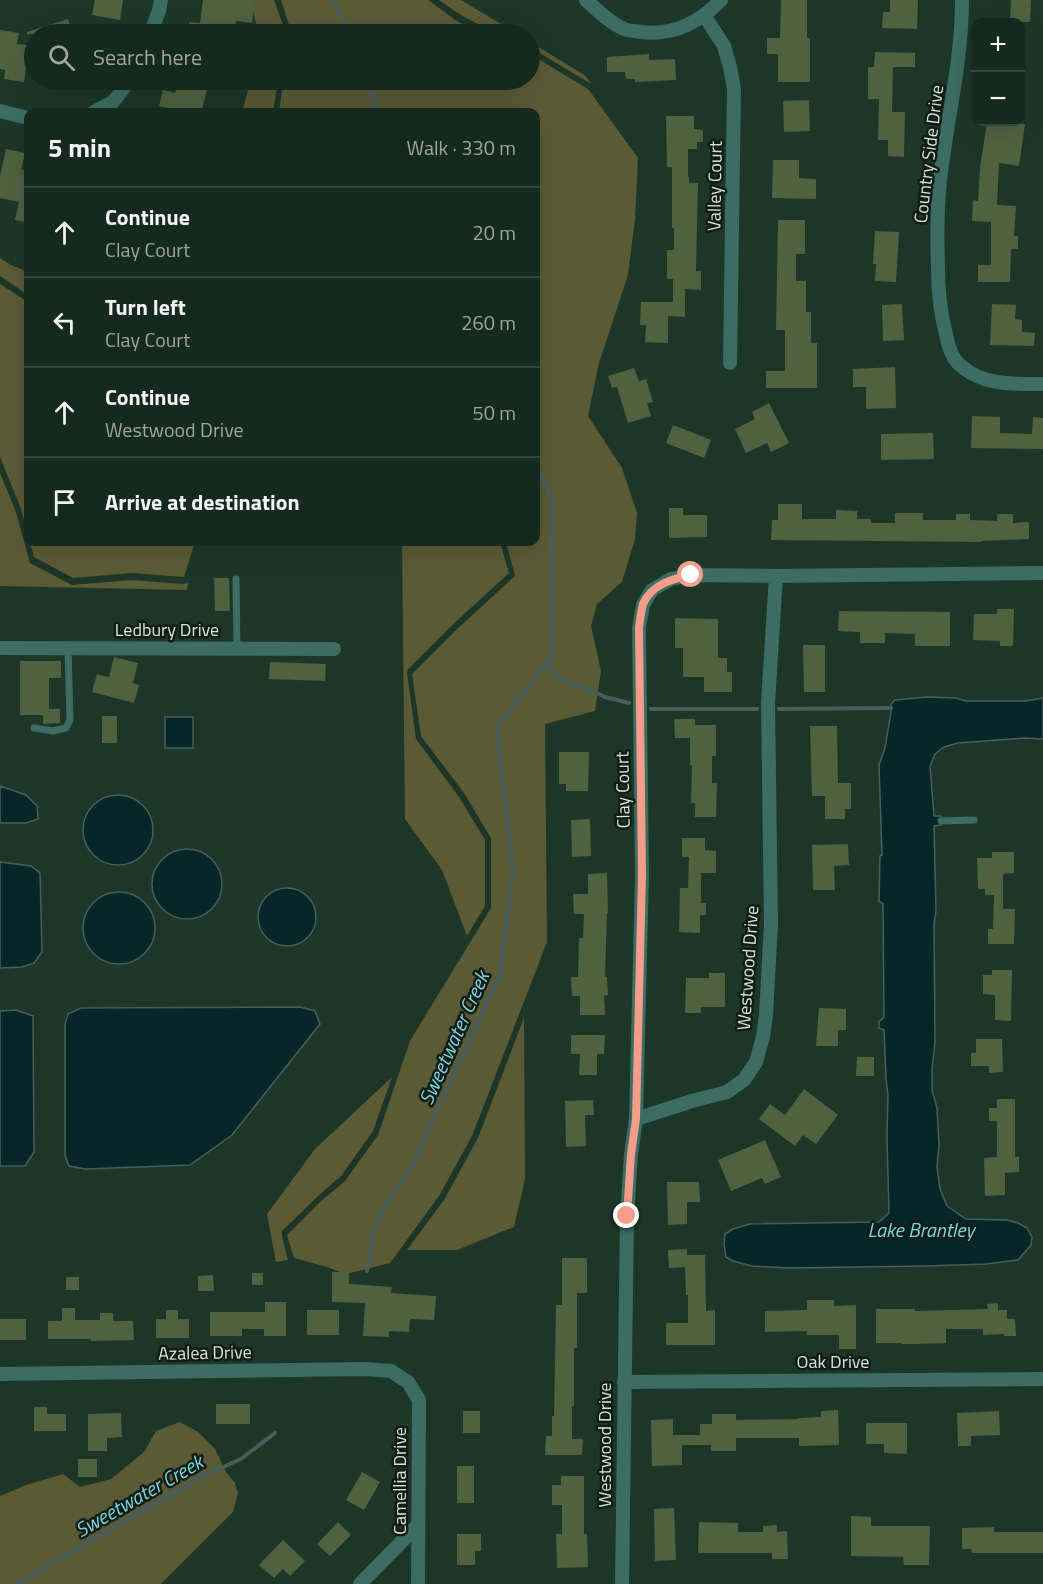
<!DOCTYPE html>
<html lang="en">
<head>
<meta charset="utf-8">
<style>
	:root { --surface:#15291e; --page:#1e3127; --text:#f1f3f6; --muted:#9da6a4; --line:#34453c }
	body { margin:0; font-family:"Titillium Web",sans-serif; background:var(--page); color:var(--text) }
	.controls { position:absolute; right:18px; top:18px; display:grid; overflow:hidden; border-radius:12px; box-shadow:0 6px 24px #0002 }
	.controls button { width:54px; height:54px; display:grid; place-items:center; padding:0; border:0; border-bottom:2px solid var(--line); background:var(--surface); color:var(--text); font:30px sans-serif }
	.stop { position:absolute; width:18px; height:18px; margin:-14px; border:4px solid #f49e8a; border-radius:50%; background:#fff }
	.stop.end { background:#f49e8a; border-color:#fff; box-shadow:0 2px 6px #0008 }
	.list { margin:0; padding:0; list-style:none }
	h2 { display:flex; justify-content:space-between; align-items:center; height:78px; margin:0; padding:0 24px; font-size:26px }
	h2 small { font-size:20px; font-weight:400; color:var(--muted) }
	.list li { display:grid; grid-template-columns:39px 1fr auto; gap:18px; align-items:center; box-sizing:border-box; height:90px; padding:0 24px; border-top:2px solid var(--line) }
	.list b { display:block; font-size:22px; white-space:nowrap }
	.list p { margin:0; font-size:20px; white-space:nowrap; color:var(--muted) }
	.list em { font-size:20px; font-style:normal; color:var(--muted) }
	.icon { flex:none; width:33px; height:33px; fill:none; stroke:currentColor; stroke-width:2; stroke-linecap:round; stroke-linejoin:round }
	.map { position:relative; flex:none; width:1043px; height:1584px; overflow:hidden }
	.search { position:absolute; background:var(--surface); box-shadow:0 6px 24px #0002; left:24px; top:24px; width:516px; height:66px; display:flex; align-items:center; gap:15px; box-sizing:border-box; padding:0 21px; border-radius:33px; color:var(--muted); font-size:22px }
	.panel { position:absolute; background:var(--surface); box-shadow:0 6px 24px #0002; left:24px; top:108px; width:516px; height:438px; border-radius:12px }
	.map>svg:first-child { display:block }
	.green { fill:#5a5a35 }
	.water { fill:#082529; stroke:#465f5e; stroke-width:1.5 }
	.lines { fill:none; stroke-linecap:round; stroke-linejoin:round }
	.stream { stroke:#465f5e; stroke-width:4 }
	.building { fill:#4e6240 }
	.service { stroke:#3d6c64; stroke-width:7 }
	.minor { stroke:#3d6c64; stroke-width:14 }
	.route { stroke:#f49e8a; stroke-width:8 }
	.labels { text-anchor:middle; stroke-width:5; stroke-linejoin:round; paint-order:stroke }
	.street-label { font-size:18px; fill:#d6e5db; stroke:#101c15 }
	.water-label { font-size:20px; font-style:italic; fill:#7cd6e2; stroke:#101c15 }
</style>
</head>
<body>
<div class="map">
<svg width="1043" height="1584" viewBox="0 0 1043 1584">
	<rect width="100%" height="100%" fill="#1c3728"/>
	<path class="green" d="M251 0H274L286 34H258Z
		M281 0H428L458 22 488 34H292Z
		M439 0H461L518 34C491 35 461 16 439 0Z
		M530 42 586 76 591 84 530 47Z
		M530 54 588 89 638 158 635 219 628 275 599 363 588 416 622 468 637 513 635 539 622 582 597 604 591 626 601 671 595 711 545 724 547 942 472 1136 439 1196 390 1263 346 1274 327 1267 294 1258 287 1235 320 1202 345 1181 378 1135 410 1041 491 908V838L464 793 421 736 412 674 454 632 515 576 506 542H536V112H279L283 83 288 80H530Z
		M251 80H278L273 112H242Z
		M0 258 11 265 28 272V295L0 276Z
		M0 284 28 302V537L21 509 0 457Z
		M0 473 16 512 30 563 72 585 132 580 184 584 188 583 187 590 0 586Z
		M30 542H195L184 577 132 573 73 578 34 557Z
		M402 542H500L509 573 450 627 408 669 407 673 416 739 459 797 485 840V906L467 936 442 870 405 819Z
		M524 1018 525 1179 514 1227 457 1250H407L444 1200 478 1138Z
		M392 1077 373 1131 341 1176 317 1197 282 1231V1237L288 1260 276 1262 267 1214 315 1149Z
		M180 1422 198 1432 215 1449 226 1472 235 1483 238 1493 233 1512 161 1584H0V1496L26 1485 63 1474 80 1487 111 1479 144 1452 156 1431Z"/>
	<path class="water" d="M927 697 956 698 966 701H1025L1043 698V739L1025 738 958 743 944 747 935 754 930 766 934 816H941V825L934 826 936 910 934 925 935 1043 932 1069V1090L937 1108 939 1145 937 1167 940 1189 947 1206 966 1219 1007 1220 1018 1223 1027 1228 1032 1237 1031 1245 1018 1260 986 1264 926 1266 789 1268 752 1266 733 1261 726 1257 724 1244 725 1234 733 1229 750 1224 879 1222 889 1213 887 1136 888 1095 886 1079 884 1030 879 1028V1022L884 1017 883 904 879 901 880 856 882 855 879 765 885 748 891 712V704L895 700Z
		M165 717H193V748H165Z
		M0 786 26 795 37 806 38 819 26 823H0Z
		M83 830a35 35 0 1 1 70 0a35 35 0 1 1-70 0Z
		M152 884a35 35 0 1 1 70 0a35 35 0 1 1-70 0Z
		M0 862 31 866 40 873 42 952 34 963 22 967 0 968Z
		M258 917a29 29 0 1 1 58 0a29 29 0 1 1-58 0Z
		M83 928a36 36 0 1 1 72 0a36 36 0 1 1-72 0Z
		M300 1007 315 1011 320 1024 232 1135 190 1165 85 1169 69 1166 65 1155V1024L68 1014 81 1008Z
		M16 1010 33 1016 34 1152 25 1166H0V1011Z"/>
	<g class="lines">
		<path class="stream" d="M334 0 348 34
			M366 80 379 112
			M547 664 552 673 568 683 586 688 605 697 629 703
			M651 709H757
			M779 709 891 708
			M367 1271 375 1227 387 1202 412 1166 500 975 513 869 497 727 551 658 553 502 536 466
			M16 1584 207 1474 241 1459 275 1433"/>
	</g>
	<path class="building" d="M95 0H123L120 20 92 15Z
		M203 0H255L252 23 236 21 235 34H188L189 22 200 23Z
		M781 0H807V38H810V82H778V54H767V38H780Z
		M890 0H918L917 29 882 28 883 12H890Z
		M1011 0H1031L1030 22H1010Z
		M68 19 73 34H27V32Z
		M0 30 19 33 17 44 29 45 24 82 4 79 5 70 0 69Z
		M875 52 915 53V67H893L892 112H905L904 157 888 156V140H878L879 99H868V67H874Z
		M649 54V60L675 59 676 80 635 82V79H626L625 72H607V57Z
		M179 80H210L201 112H184L159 106 163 90 175 93Z
		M809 100 810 131 784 132 783 101Z
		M666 116H694V129L703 130V142H697V149H688V177H689V183H698L696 271H701V290L685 289V317L668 316V343L645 342 646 325H640L641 302H673V279H667V250H674V228H672V167H667Z
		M987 122H1009L1025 124 1019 166 999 163 997 205 1016 206 1014 236H1018V249H1011L1010 282H978V265H991V222L972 221 973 200 978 201 980 168Z
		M6 149 25 153 21 170 28 171V223L15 220 19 202 0 198V176Z
		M773 160H799V178L816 179V199L772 198Z
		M778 220H805V254H796V281H806V312H811V343H817V388H766V371H785V330H776Z
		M875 231 899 232 896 282 875 281 876 264H873Z
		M902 304 904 340 883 341 882 305Z
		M992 304 1016 305 1015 319 1022 320V332L1035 333 1034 346 990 345Z
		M895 367 896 408 866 409V387H853V369Z
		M634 368 639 381 646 379 653 402 647 403 651 416 628 423 617 387 612 388 608 376Z
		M769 403 789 443 771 452 767 443 746 453 735 429 755 419 752 412Z
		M972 416 1000 417V433L1032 434 1033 417 1043 418V449L971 448Z
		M673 425 711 440 704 458 666 443Z
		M933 433 934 459 881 460V434Z
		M778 504H802V519H836V510L857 511V519H871V523H895V513H923V520H956V514H970V520L997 521V514H1013V523L1029 522V539L981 541V542L771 540 772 520H778Z
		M669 508H683V515H707V537L669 538Z
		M214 578H229L230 611H215Z
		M997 609H1014L1013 646H1000V641L973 640 974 614H997Z
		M839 611 950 612V646H915V634L885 633V643H860V632L838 631Z
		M675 618 718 619V658H727V672H732V692H704V677H683V648H675Z
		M803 645H825V692H804Z
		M114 657 138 663 133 683 139 685 134 703 92 692 97 674 109 677Z
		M20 661H61V678H49V709H60V723L43 724V715H20Z
		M270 662 326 664 325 681 269 679Z
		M102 716H117V743H102Z
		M674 719H695V725H716V756H712V783H717L716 817H695V803H691L692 765H690V738H675Z
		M810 726H837L838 783H851V809H845V819H825V796H812Z
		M559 752H589L588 791H566V784H559Z
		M590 819 591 856 572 857 571 820Z
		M682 838H705V850L716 851V873H701V903H706V915H700V933L679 932 680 888H688L689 857H682Z
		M848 844 849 865 834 866 835 890H813L812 845Z
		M992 852H1014V873L1003 874V909H1015L1014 944H988V929H993L994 895H985V889H978L977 858H992Z
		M607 873 608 913H607L605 977H607L608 995 604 996 605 1015H580V996H572L571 977H578L579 938H583L584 914H574L573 894H588V874Z
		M992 970H1012L1011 1021 995 1020V995L983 994V975H992Z
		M709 973H725V1007H701V1013H685L686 978H709Z
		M819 1008 846 1009V1030H838V1046H816Z
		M571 1035H605L604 1054H597V1075H579L580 1054H571Z
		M976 1039H1002L1003 1072 989 1073V1066H971V1053H976Z
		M857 1057H874V1076H856Z
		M804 1089 838 1115 816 1144 803 1135 795 1146 759 1119 770 1104 785 1115Z
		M997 1099H1015V1157H1019V1172L1005 1173V1195L985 1196 984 1158 997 1157V1121H989V1108H997Z
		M593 1100 594 1115H585L586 1146 566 1147 565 1101Z
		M765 1140 781 1177 765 1184 762 1178 731 1191 718 1160Z
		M667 1182H699L700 1202H687V1224L668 1225Z
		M687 1249V1255H705L706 1311 715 1310V1345H666V1323H688V1295H686L685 1267 669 1268 668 1250Z
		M562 1258H587V1293H577V1348H574V1406H572V1439H583L582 1455H545L546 1436H552V1416H554L556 1305H562Z
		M332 1272H349V1284L392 1287 391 1293 436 1296 434 1320 410 1319 409 1332 389 1331V1337L363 1336 365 1303 332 1302Z
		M252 1273H263V1285H252Z
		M213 1275 214 1291H198V1276Z
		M66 1277H79V1290H66Z
		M807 1300H834V1306L856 1305V1349H839V1335H807V1331L765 1332V1311L807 1310Z
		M265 1302H286V1336H264V1329H242V1336H210V1312H265Z
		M998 1303V1310H1007V1319H1015L1016 1336H1004V1334L983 1335V1329H946V1343L915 1344H902V1343H876V1309H915V1311L988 1309 987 1304Z
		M62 1308H75V1320H100V1313H113V1321H133L134 1340 91 1341V1339H48V1321H62Z
		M166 1310H178V1319H189V1338H156V1319H166Z
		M307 1310H339V1335H307Z
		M0 1319H26V1340H0Z
		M216 1404H250V1424H216Z
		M34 1407H47V1414H66V1431H34Z
		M838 1410 839 1445 799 1446V1438H736V1451H711V1445H682V1465L652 1466 651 1420 673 1419V1435H700V1424H712V1414H736V1420L799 1419V1418L821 1417V1411Z
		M463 1411H480V1433H463Z
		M999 1411 1000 1435 971 1436V1446H958L957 1413Z
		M121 1413 122 1437 107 1438V1451H88V1414Z
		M866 1423H907V1454L884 1453V1444H866Z
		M78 1459H97V1477H78Z
		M457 1466H474V1503H457Z
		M362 1472 380 1482 364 1510 346 1500Z
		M561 1476H584V1534H587L588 1567 557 1568 556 1534H562V1505H552V1485H561Z
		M674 1508 676 1560 655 1561 654 1509Z
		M851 1516 871 1517V1526H930L929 1565H904L903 1557 851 1556Z
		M338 1522 351 1535 330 1556 317 1544Z
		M699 1522 738 1523V1532H763V1526L777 1525V1532L787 1531 788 1559H772V1553H698Z
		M994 1527V1532H1043V1553H972L971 1549H962V1528Z
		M457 1534H481V1551H475V1565H457Z
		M283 1540 305 1561 290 1576 283 1569 274 1578 259 1565Z"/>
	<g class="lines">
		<path class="service" d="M236 579 237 649
			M34 728 53 731 66 728 70 720 68 648
			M941 821 974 820"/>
		<path class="minor" d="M586 0C597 10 613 26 627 30 632 31 637 31 641 32 673 36 699 23 721 0
			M962 0C962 61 947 120 940 180 937 209 937 238 938 267 938 289 940 312 946 334 948 345 952 359 961 366 984 386 1014 384 1043 384
			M704 15 724 46 730 67 734 89 730 363
			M150 34 159 11 161 0
			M0 111 28 118
			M94 112 113 102 130 80
			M0 648 334 649
			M636 1119 692 1101 727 1092 744 1080 756 1062 763 1037 766 1015 771 924 768 703 776 576
			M0 1374 365 1369 391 1371 408 1382 419 1400 418 1584
			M624 1382 1043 1379
			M360 1584 417 1526
			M622 1584 627 1217 631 1154 636 1119 642 875 639 628 643 605 652 590 671 579 691 575 776 576 1043 573"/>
	</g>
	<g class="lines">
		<path class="route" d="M627 1216 631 1154 636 1119 642 875 639 628C640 621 641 611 643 604 652 584 672 579 691 575"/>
	</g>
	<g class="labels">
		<g class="street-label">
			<text transform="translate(929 154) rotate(-83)" y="6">Country Side Drive</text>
			<text transform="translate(715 186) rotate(-89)" y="6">Valley Court</text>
			<text x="167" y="636">Ledbury Drive</text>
			<text transform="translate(623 790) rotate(-91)" y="6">Clay Court</text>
			<text transform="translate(748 968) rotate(-86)" y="6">Westwood Drive</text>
			<text transform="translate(205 1353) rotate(-1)" y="6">Azalea Drive</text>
			<text x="833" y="1368">Oak Drive</text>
			<text transform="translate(605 1445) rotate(-90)" y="6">Westwood Drive</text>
			<text transform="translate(400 1481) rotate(-90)" y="6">Camellia Drive</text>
		</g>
		<g class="water-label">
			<text transform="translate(454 1038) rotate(-66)" y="7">Sweetwater Creek</text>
			<text x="921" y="1237">Lake Brantley</text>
			<text transform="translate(139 1496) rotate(-30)" y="7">Sweetwater Creek</text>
		</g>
	</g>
</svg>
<div class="controls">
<button>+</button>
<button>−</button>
</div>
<div class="stop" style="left:691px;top:575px"></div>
<div class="stop end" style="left:627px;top:1216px"></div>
<div class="search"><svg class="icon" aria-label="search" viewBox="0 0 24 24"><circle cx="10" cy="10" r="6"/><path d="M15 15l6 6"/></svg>Search here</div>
<section class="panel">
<h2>5 min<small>Walk · 330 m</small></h2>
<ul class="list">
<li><svg class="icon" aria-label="ahead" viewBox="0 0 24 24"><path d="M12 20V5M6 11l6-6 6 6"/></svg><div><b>Continue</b><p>Clay Court</p></div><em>20 m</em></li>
<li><svg class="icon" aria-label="left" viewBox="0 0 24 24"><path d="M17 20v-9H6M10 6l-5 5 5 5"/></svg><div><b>Turn left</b><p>Clay Court</p></div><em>260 m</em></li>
<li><svg class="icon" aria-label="ahead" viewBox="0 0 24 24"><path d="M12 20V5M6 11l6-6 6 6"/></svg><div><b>Continue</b><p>Westwood Drive</p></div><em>50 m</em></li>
<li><svg class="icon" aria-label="arrive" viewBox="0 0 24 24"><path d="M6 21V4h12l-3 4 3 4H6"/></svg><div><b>Arrive at destination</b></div></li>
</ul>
</section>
</div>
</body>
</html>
